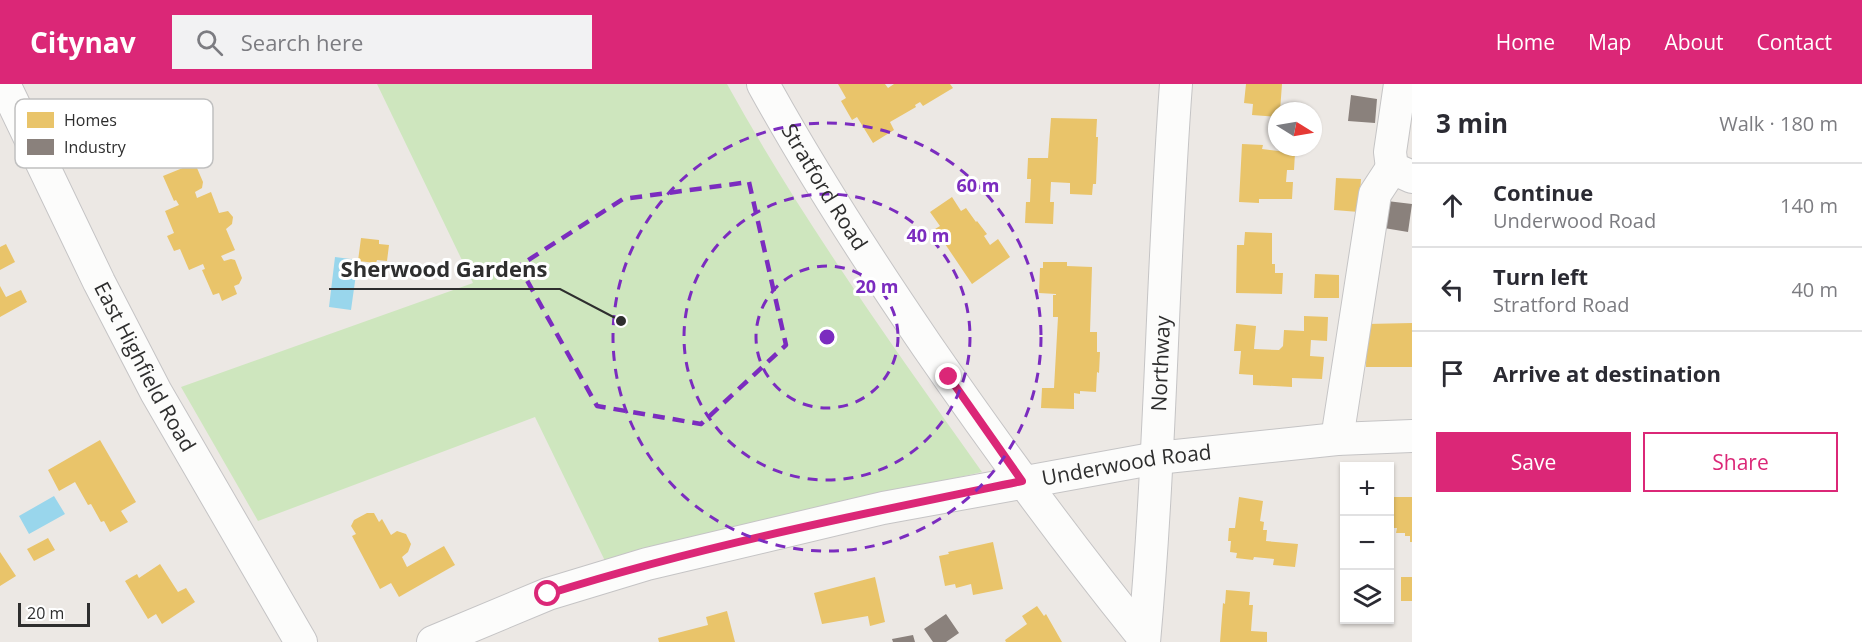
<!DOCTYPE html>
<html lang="en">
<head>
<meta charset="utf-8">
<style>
	:root { --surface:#fff; --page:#f2f2f3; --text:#2b2b33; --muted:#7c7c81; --line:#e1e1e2; --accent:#db2777 }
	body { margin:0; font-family:"Open Sans",sans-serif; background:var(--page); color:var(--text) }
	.controls { position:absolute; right:18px; bottom:18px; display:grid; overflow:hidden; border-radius:0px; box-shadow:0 2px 4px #0004 }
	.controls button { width:54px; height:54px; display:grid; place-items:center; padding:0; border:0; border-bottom:2px solid var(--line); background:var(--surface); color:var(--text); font:30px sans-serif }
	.compass { position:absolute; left:1268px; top:18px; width:54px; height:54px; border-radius:50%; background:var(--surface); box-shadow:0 2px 4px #0004; rotate:101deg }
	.scale { position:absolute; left:18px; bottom:15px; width:72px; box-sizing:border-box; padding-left:6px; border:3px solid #2e2e2e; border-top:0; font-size:16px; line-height:21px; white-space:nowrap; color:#2e2e2e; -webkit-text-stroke:4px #fff; paint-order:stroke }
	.stop { position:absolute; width:18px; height:18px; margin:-14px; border:4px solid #db2777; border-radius:50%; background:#fff }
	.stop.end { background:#db2777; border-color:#fff; box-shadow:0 2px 6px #0008 }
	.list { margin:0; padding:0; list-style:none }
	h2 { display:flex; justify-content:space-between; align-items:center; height:78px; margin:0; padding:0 24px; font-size:26px }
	h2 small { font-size:20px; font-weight:400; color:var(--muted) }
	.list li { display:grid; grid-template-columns:39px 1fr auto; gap:18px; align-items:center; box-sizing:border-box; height:84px; padding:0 24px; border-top:2px solid var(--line) }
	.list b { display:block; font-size:22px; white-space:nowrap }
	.list p { margin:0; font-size:20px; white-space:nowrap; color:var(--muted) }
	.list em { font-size:20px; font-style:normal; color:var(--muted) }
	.actions { display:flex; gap:12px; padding:18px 24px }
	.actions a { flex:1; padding:14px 0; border:2px solid var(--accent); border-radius:0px; text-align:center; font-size:21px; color:var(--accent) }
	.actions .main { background:var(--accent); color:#fff }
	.icon { flex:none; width:33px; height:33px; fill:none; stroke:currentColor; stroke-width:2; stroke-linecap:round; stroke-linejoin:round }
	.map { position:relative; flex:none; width:1412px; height:558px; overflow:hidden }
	header { display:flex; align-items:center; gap:36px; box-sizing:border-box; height:84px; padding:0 30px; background:var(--accent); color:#fff }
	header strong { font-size:28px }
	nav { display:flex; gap:33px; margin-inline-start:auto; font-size:21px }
	.search { width:420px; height:54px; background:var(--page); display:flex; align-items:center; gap:15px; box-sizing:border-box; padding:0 21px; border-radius:0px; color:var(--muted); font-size:22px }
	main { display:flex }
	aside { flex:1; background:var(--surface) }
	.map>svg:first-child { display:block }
	.green { fill:#cee6be }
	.water { fill:#99d6ec }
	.homes { fill:#e9c46a }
	.industry { fill:#8a817c }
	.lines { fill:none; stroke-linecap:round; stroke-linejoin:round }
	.minor-casing { stroke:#c5c4c5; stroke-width:34 }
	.minor { stroke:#fcfcfb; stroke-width:32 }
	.route { stroke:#db2777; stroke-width:8 }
	.marked { fill:none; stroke:#7b2cbf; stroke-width:4.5; stroke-dasharray:12 8; stroke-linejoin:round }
	.ring { fill:none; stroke:#7b2cbf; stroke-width:3; stroke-dasharray:10 8 }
	.labels { text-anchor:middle; stroke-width:6; stroke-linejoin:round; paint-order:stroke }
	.street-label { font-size:21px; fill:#2e2e2e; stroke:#fff }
	.key { fill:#fff; stroke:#c0c0c0; stroke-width:1.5 }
	.key-label { font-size:16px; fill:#2e2e2e }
	.centre { fill:#7b2cbf; stroke:#fff; stroke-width:3 }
	.ring-label { font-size:18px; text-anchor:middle; font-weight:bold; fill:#7b2cbf; stroke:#fff; stroke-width:6; stroke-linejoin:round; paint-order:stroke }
	.leader { fill:none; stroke:#2e2e2e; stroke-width:2 }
	.callout-dot { fill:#2e2e2e; stroke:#fff; stroke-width:2 }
	.callout-label { font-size:22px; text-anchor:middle; font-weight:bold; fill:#2e2e2e; stroke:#fff; stroke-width:6; stroke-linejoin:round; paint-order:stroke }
</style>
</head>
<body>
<header>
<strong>Citynav</strong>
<div class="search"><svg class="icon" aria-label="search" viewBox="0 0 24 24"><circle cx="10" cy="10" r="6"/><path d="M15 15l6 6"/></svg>Search here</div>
<nav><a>Home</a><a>Map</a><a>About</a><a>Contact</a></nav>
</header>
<main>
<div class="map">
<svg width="1412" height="558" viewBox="0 0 1412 558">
	<rect width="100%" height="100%" fill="#ece8e4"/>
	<path class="green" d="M377 0H727C802 136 892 261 982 388L713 449 606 479 535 333 258 437 181 303 473 199Z"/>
	<path class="water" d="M335 173 358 176 351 226 329 223Z
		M54 412 65 430 29 450 19 432Z"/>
	<path class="homes" d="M838 0H885L888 4 894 0H950L953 4 923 22 920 18 915 21 916 23 890 38 894 46 873 59 857 33 852 36 841 17 846 14Z
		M1246 0H1282L1280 27H1277V33L1252 31 1253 20 1244 19Z
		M1051 34 1097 35 1096 53H1098L1096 100H1093L1092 111 1070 110V99L1051 98 1050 118H1054L1053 140 1025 139 1026 118H1030L1031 95H1027L1028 74H1048Z
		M1242 60 1263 61 1262 65 1295 69 1294 86H1287L1286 98H1293L1292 115H1259V119L1239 118Z
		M190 81 197 84 203 98 202 104 195 108 197 114 211 108 219 129 228 127 233 133 232 140 226 145 235 166 221 172 224 177 231 175 235 176 242 194 239 200 234 202 237 210 222 217 219 209 213 211 202 186 205 185 203 180 189 186 180 165 174 167 167 152 174 149 165 127 179 121 176 116 174 117 163 92Z
		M1336 94 1361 95 1359 128 1334 126Z
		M952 113 961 127 966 124 976 138 977 137 987 150 984 152 990 161 998 155 1010 173 972 200 935 145 940 142 930 128Z
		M1245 148 1272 149V180H1275V189H1283L1282 210 1236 209 1237 161H1244Z
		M361 154 379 156V160L389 161 387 177 377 176 376 179 358 177Z
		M6 160 15 178 0 186V163Z
		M1043 178H1067V182L1092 183 1090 248H1097V268H1100L1099 289 1097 288 1096 308 1080 307V310L1074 309V325L1041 324 1042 304H1054L1058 233H1053V211H1056V210L1039 209 1040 184H1043Z
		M1315 190 1339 191V214H1314Z
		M0 202 6 213 21 206 27 218 0 233Z
		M1304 232 1328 233 1327 257 1311 256 1310 272 1324 273 1322 295 1292 294V303L1253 301V291L1239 290 1241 267H1234L1236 240 1256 242 1254 265 1279 266 1283 262 1284 246 1304 247Z
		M1412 239V283H1366L1367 240Z
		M100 356 136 418 121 427 128 438 110 448 104 437 101 438 91 420 88 421 75 398 59 407 48 386Z
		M1239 413 1263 417 1260 437 1264 438 1263 446H1267L1266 457 1298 460 1295 483 1273 481 1274 475 1254 473 1253 476 1236 474 1237 469 1230 468 1231 457H1228L1229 444H1235Z
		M1390 413H1412V458H1410V452H1405V449H1396L1397 444H1390Z
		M367 429H374L379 438 382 435 391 451 397 447 406 450 411 460 408 468 402 473 407 483 444 462 455 481 399 513 391 499 380 505 352 452 356 450 351 442 354 436Z
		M48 454 55 466 34 477 27 465Z
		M993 458 1003 505 973 511 971 500 956 504 955 500 945 502 939 472 949 470 948 468Z
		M0 468 16 492 0 502Z
		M160 480 178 508 186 504 195 518 162 540 156 530 148 535 125 497 137 490 139 494Z
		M875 493 885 538 870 542 868 532 822 540 814 509Z
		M1401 493H1412V517H1401Z
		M1226 506 1250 508 1249 521H1253L1251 547 1267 548V558H1220L1223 519 1225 520Z
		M1037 522 1044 532 1046 530 1062 558H1006L1005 556 1027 540 1022 532Z
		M727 527 735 558H659L658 554 708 541 706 533Z"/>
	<path class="industry" d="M1351 11 1377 15 1375 39 1348 37Z
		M1387 117 1412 120 1408 148 1384 144Z
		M946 530 959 549 946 558H933L924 545Z
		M913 551 915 558H893L892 555Z"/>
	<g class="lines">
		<defs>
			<g id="minor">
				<path id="s1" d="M4 0 99 198 156 308 301 558"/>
				<path id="s2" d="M763 0C813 91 869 177 927 262 996 362 1068 460 1144 554"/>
				<path d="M1400 0 1390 68 1392 84 1412 93"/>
				<path d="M1337 355 1375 110 1392 84"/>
				<path id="s3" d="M433 558 548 510 647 480 883 424 1157 374 1337 355 1412 352"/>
				<path id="s4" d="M1144 558C1161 372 1162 186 1176 0"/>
			</g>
		</defs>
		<use href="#minor" class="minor-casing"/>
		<use href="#minor" class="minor"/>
	</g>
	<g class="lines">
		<path class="route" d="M548 510C704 461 862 430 1022 397L949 293"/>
	</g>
	<path class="marked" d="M749 98 786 261 701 340 597 322 519 182 623 115Z"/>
	<g class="ring">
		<circle cx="827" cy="253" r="71"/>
		<circle cx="827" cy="253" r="143"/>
		<circle cx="827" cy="253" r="214"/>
	</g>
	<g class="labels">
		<g class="street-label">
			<text dy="7" stroke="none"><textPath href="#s2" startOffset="120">Stratford Road</textPath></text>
			<text dy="7" stroke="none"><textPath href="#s4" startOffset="279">Northway</textPath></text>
			<text dy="7" stroke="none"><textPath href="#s1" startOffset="316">East Highfield Road</textPath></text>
			<text dy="7" stroke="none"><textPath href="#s3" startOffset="718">Underwood Road</textPath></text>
		</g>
	</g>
	<rect x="15" y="15" width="198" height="69" rx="9" class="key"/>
	<rect x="27" y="28" width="27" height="16" fill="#e9c46a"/>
	<rect x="27" y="55" width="27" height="16" fill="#8a817c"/>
	<g class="key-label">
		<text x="64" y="42">Homes</text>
		<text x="64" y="69">Industry</text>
	</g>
	<circle cx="827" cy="253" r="9" class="centre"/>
	<g class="ring-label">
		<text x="978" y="108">60 m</text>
		<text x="928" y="158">40 m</text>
		<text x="877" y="209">20 m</text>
	</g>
	<path class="leader" d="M621 237L560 205H329"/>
	<circle class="callout-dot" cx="621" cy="237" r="6"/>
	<g class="callout-label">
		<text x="444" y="193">Sherwood Gardens</text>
	</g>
</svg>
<div class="controls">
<button>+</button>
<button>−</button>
<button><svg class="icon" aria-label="layers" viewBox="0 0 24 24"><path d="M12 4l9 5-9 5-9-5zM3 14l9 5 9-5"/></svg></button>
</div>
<svg class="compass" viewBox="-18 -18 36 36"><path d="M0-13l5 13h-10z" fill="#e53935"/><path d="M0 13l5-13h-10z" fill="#7c7c81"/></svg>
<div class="scale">20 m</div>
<div class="stop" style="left:548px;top:510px"></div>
<div class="stop end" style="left:949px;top:293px"></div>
</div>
<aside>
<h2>3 min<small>Walk · 180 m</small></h2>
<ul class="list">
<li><svg class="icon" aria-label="ahead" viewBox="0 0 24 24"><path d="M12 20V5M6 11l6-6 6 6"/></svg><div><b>Continue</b><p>Underwood Road</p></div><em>140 m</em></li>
<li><svg class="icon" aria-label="left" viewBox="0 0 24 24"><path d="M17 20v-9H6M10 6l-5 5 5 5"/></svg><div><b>Turn left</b><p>Stratford Road</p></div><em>40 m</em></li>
<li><svg class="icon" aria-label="arrive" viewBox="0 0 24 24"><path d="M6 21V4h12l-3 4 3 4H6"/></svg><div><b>Arrive at destination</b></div></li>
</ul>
<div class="actions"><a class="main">Save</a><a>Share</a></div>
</aside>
</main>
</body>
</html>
